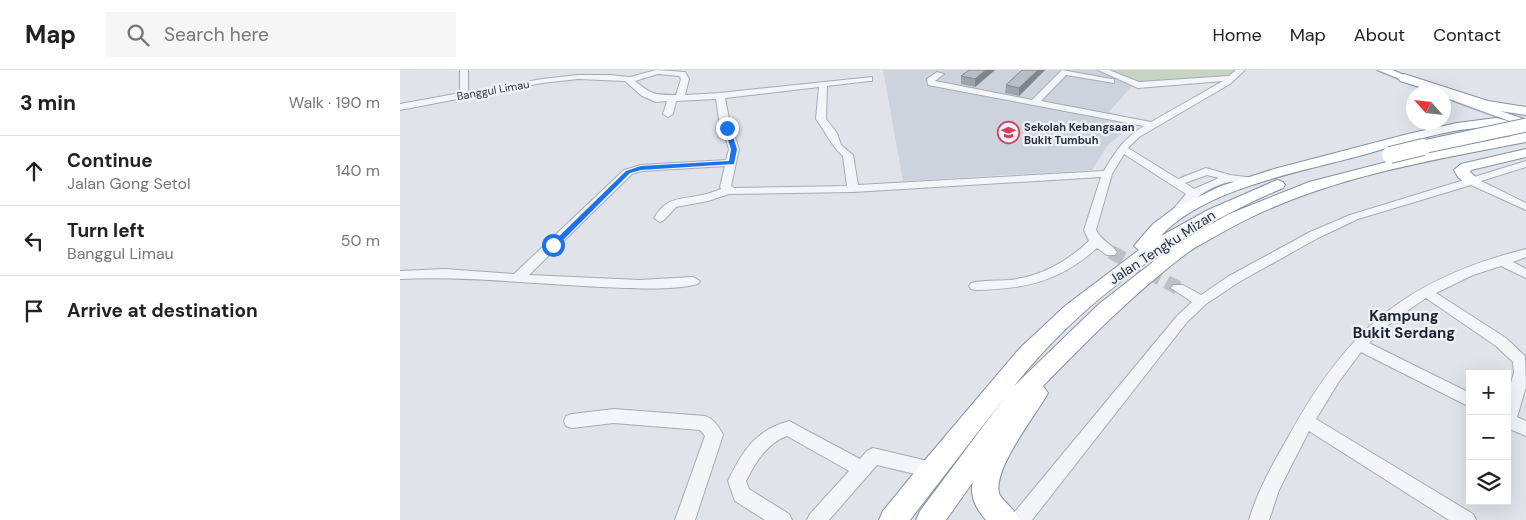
<!DOCTYPE html>
<html lang="en">
<head>
<meta charset="utf-8">
<style>
	:root { --surface:#fff; --page:#f6f6f6; --text:#222; --muted:#767676; --line:#e0e0e0 }
	body { margin:0; font-family:"DM Sans",sans-serif; background:var(--page); color:var(--text) }
	.controls { position:absolute; right:15px; bottom:15px; display:grid; overflow:hidden; border-radius:0px; box-shadow:0 5px 20px #0002 }
	.controls button { width:45px; height:45px; display:grid; place-items:center; padding:0; border:0; border-bottom:1px solid var(--line); background:var(--surface); color:var(--text); font:25px sans-serif }
	.compass { position:absolute; left:1006px; top:15px; width:45px; height:45px; border-radius:50%; background:var(--surface); box-shadow:0 5px 20px #0002; rotate:297deg }
	.stop { position:absolute; width:15px; height:15px; margin:-11px; border:4px solid #1a73e8; border-radius:50%; background:#fff }
	.stop.end { background:#1a73e8; border-color:#fff; box-shadow:0 1px 5px #0008 }
	.list { margin:0; padding:0; list-style:none }
	h2 { display:flex; justify-content:space-between; align-items:center; height:65px; margin:0; padding:0 20px; font-size:21px }
	h2 small { font-size:16px; font-weight:400; color:var(--muted) }
	.list li { display:grid; grid-template-columns:32px 1fr auto; gap:15px; align-items:center; box-sizing:border-box; height:70px; padding:0 20px; border-top:1px solid var(--line) }
	.list b { display:block; font-size:19px; white-space:nowrap }
	.list p { margin:0; font-size:16px; white-space:nowrap; color:var(--muted) }
	.list em { font-size:16px; font-style:normal; color:var(--muted) }
	.icon { flex:none; width:28px; height:28px; fill:none; stroke:currentColor; stroke-width:2; stroke-linecap:round; stroke-linejoin:round }
	.map { position:relative; flex:none; width:1126px; height:450px; overflow:hidden }
	header { display:flex; align-items:center; gap:30px; box-sizing:border-box; height:70px; padding:0 25px; background:var(--surface); border-bottom:1px solid var(--line) }
	header strong { font-size:24px }
	nav { display:flex; gap:28px; margin-inline-start:auto; font-size:18px }
	.search { width:350px; height:45px; background:var(--page); display:flex; align-items:center; gap:12px; box-sizing:border-box; padding:0 18px; border-radius:0px; color:var(--muted); font-size:19px }
	main { display:flex }
	aside { flex:1; background:var(--surface) }
	.map>svg:first-child { display:block }
	.built { fill:#cdd3dc }
	.green { fill:#c6d4c0 }
	.lines { fill:none; stroke-linecap:round; stroke-linejoin:round }
	.minor-tunnel { stroke:#bbc1c8; stroke-width:14; stroke-dasharray:14 7; stroke-linecap:butt }
	.minor-casing { stroke:#a5abb4; stroke-width:2 }
	.major-casing { stroke:#9ea9b6; stroke-width:3 }
	.highway-casing { stroke:#8692a1; stroke-width:2 }
	.minor { fill:#f3f5f8; fill-rule:evenodd }
	.major { fill:#fff; fill-rule:evenodd }
	.highway { fill:#fff; fill-rule:evenodd }
	.highway-bridge-far1-casing { stroke:#8692a1; stroke-width:15; stroke-linecap:butt }
	.highway-bridge-casing { stroke:#8692a1; stroke-width:18; stroke-linecap:butt }
	.highway-bridge-far1 { stroke:#fff; stroke-width:13 }
	.highway-bridge { stroke:#fff; stroke-width:16 }
	.wall { fill:#9da3ab }
	.shaded-wall { fill:#7f858b }
	.building { fill:#b6bec7; stroke:#7f858b }
	.route { fill:#1a73e8 }
	.labels { text-anchor:middle; stroke-width:4.5; stroke-linejoin:round; paint-order:stroke }
	.far-street-label { font-size:11px; fill:#273342; stroke:#eff3f7 }
	.far-poi-label { font-size:11px; font-weight:bold; fill:#273342; stroke:#eff3f7; text-anchor:start }
	.street-label { font-size:14px; fill:#273342; stroke:#eff3f7 }
	.neighbourhood-label { font-size:15px; font-weight:bold; fill:#192333; stroke:#eff3f7 }
</style>
</head>
<body>
<header>
<strong>Map</strong>
<div class="search"><svg class="icon" aria-label="search" viewBox="0 0 24 24"><circle cx="10" cy="10" r="6"/><path d="M15 15l6 6"/></svg>Search here</div>
<nav><a>Home</a><a>Map</a><a>About</a><a>Contact</a></nav>
</header>
<main>
<aside>
<h2>3 min<small>Walk · 190 m</small></h2>
<ul class="list">
<li><svg class="icon" aria-label="ahead" viewBox="0 0 24 24"><path d="M12 20V5M6 11l6-6 6 6"/></svg><div><b>Continue</b><p>Jalan Gong Setol</p></div><em>140 m</em></li>
<li><svg class="icon" aria-label="left" viewBox="0 0 24 24"><path d="M17 20v-9H6M10 6l-5 5 5 5"/></svg><div><b>Turn left</b><p>Banggul Limau</p></div><em>50 m</em></li>
<li><svg class="icon" aria-label="arrive" viewBox="0 0 24 24"><path d="M6 21V4h12l-3 4 3 4H6"/></svg><div><b>Arrive at destination</b></div></li>
</ul>
</aside>
<div class="map">
<svg width="1126" height="450" viewBox="0 0 1126 450">
	<rect width="100%" height="100%" fill="#e0e4ea"/>
	<path class="built" d="M483 0H697L732 16 709 42 738 50 707 76 692 100 503 111Z"/>
	<path class="green" d="M707 0H835L828 7 738 14Z"/>
	<g class="lines">
		<path class="minor-tunnel" d="M711 182 778 218"/>
		<defs>
			<path id="minor" d="M60 0H68V22L142 9 178 5H210L230 7 256 0 285 2 289 9 285 25 320 23 472 7V11H469L427 16 426 49 437 63 441 75 453 85 458 115 704 101C715 82 725 67 744 56L528 15 527 9 537 2 544 4 535 11 632 30 662 0 711 9H714V13L666 5 641 31 751 52 823 11 738 18 698 0H709L739 12 829 6 836 0H845L830 14 739 67 728 78 778 109 806 98 830 105 854 108 859 111C851 118 839 110 829 112 802 119 792 131 775 152L771 153 765 149 786 124 724 84 712 104 696 160C702 171 710 173 717 182L715 185H707L697 178C659 212 625 219 576 220L571 219 569 216 571 213C584 210 597 211 610 210 642 206 666 192 689 171L684 160 701 107 453 122 329 124 308 131 276 137 264 150 260 152 254 148C267 126 280 130 302 125 308 124 315 121 321 119L320 117 325 96 242 101 232 104 129 205 239 210 293 207 300 211 298 214C271 221 230 218 202 217 135 214 67 206 0 209V201L45 199 114 204 224 100 241 95 326 90 329 79 319 49 316 29 276 31 273 44 268 47 263 44 267 31 256 32 242 26 225 11 178 9 142 13 0 40V34L60 23ZM258 4 279 6 281 9 276 25C255 25 252 25 235 11ZM419 17 416 49C426 62 431 76 443 86L447 116 334 118 331 116 339 79 329 49 325 28ZM807 105 819 108 794 119 785 113Z
				M1126 91V97L1081 111 1126 133V140L1071 115 958 149 918 168 839 212 806 234 787 252 632 450H610L613 444 777 246 792 232 771 218 773 215H783L801 225 829 206 910 162 950 145Z
				M1126 179V187L1113 192 1126 199V208L1101 196 1073 205 1036 223 1106 268 1125 286 1126 317 1117 347 1126 351V366L1107 358V325L1114 303 1113 292 1096 276 1026 228 994 250 969 273 1070 323V337L961 282 938 313 916 349 1073 444 1076 450H1049L909 361 879 420 869 450H849C858 419 874 392 890 364 948 259 1007 209 1126 179Z
				M214 339 305 346C314 349 319 357 323 365L295 450H275L305 366 300 360 214 353 172 358 166 356 164 351 166 346 172 344Z
				M389 351 460 389 467 381 473 378 532 392 538 394 541 400 538 406 532 408 477 395 429 450H407L410 444 449 401 387 366C367 373 355 393 346 411L349 419 389 444 392 450H365L335 431 328 411C342 381 356 360 389 351Z"/>
			<path id="major" d="M978 0H992L1025 14 1023 16H1017Z
				M1044 21 1126 50V57L1044 27V22H1040Z"/>
			<path id="highway" d="M1004 4 1088 31 1126 37V45L1086 39 1044 25V22H1036L1000 11 998 8Z
				M1096 48 1124 55 1126 58V72C1023 92 916 109 823 162 811 169 798 175 787 183 734 223 689 269 643 316L648 323C636 345 593 398 599 423 601 430 615 439 620 450H586C577 440 569 426 573 412L546 450H516L520 441 605 327 510 450H479L483 441 514 403 620 278 665 236 739 180 734 176 753 154 773 139 821 116 874 99 1008 64 1057 53ZM1096 57 1111 60 1108 63 1112 66 1014 85 909 112 829 144 776 174 699 234 614 316C685 227 779 162 883 118L885 115 883 112 877 110 808 140 761 166C803 119 900 102 959 86 1003 74 1050 57 1096 57Z
				M1126 79V87L1071 100 1070 102 1080 111 1078 114H1066L1058 107 1054 100 1061 94Z"/>
		</defs>
		<use href="#minor" class="minor-casing"/>
		<use href="#major" class="major-casing"/>
		<use href="#highway" class="highway-casing"/>
		<use href="#minor" class="minor"/>
		<use href="#major" class="major"/>
		<use href="#highway" class="highway"/>
		<defs>
			<path id="highway-bridge-far1" d="M1018 78 1126 55"/>
			<path id="highway-bridge" d="M990 85 1023 77"/>
		</defs>
		<use href="#highway-bridge-far1" class="highway-bridge-far1-casing"/>
		<use href="#highway-bridge" class="highway-bridge-casing"/>
		<use href="#highway-bridge-far1" class="highway-bridge-far1"/>
		<use href="#highway-bridge" class="highway-bridge"/>
	</g>
	<path class="wall" d="M569 0H595L575 17 561 14V6Z
		M622 0H645L619 26 605 23 606 15Z"/>
	<path class="shaded-wall" d="M586 0H595L575 17V9Z
		M638 0H645L619 26V18Z"/>
	<path class="building" d="M569 0H586L575 9 561 6Z
		M622 0H638L619 18 606 15Z"/>
	<path class="route" d="M327 57 330 58 337 79 334 94 241 100 230 103 156 177 150 175 226 101 241 96 329 91 331 79 324 58Z"/>
	<defs>
		<symbol id="school-ring" viewBox="-11 -11 22 22"><circle r="9.5" fill="#eff3f7" stroke="#d83c5c" stroke-width="1.5"/><path d="M0-5L7-2L0 1L-7-2ZM-4 1L0 2.5L4 1V4Q0 6-4 4Z" fill="#d83c5c"/></symbol>
	</defs>
	<g fill-rule="evenodd">
		<use href="#school-ring" x="596" y="50" width="25" height="25"/>
	</g>
	<g class="labels">
		<g class="far-street-label">
			<text transform="translate(93 20) rotate(-10)" y="4">Banggul Limau</text>
		</g>
		<g class="far-poi-label">
			<text x="624" y="61">Sekolah Kebangsaan<tspan x="624" dy="13">Bukit Tumbuh</tspan></text>
		</g>
		<g class="street-label">
			<text transform="translate(762 177) rotate(-33)" y="5">Jalan Tengku Mizan</text>
		</g>
		<g class="neighbourhood-label">
			<text x="1004" y="251">Kampung<tspan x="1004" dy="17">Bukit Serdang</tspan></text>
		</g>
	</g>
</svg>
<div class="controls">
<button>+</button>
<button>−</button>
<button><svg class="icon" aria-label="layers" viewBox="0 0 24 24"><path d="M12 4l9 5-9 5-9-5zM3 14l9 5 9-5"/></svg></button>
</div>
<svg class="compass" viewBox="-18 -18 36 36"><path d="M0-13l5 13h-10z" fill="#e53935"/><path d="M0 13l5-13h-10z" fill="#767676"/></svg>
<div class="stop" style="left:153px;top:175px"></div>
<div class="stop end" style="left:327px;top:58px"></div>
</div>
</main>
</body>
</html>
